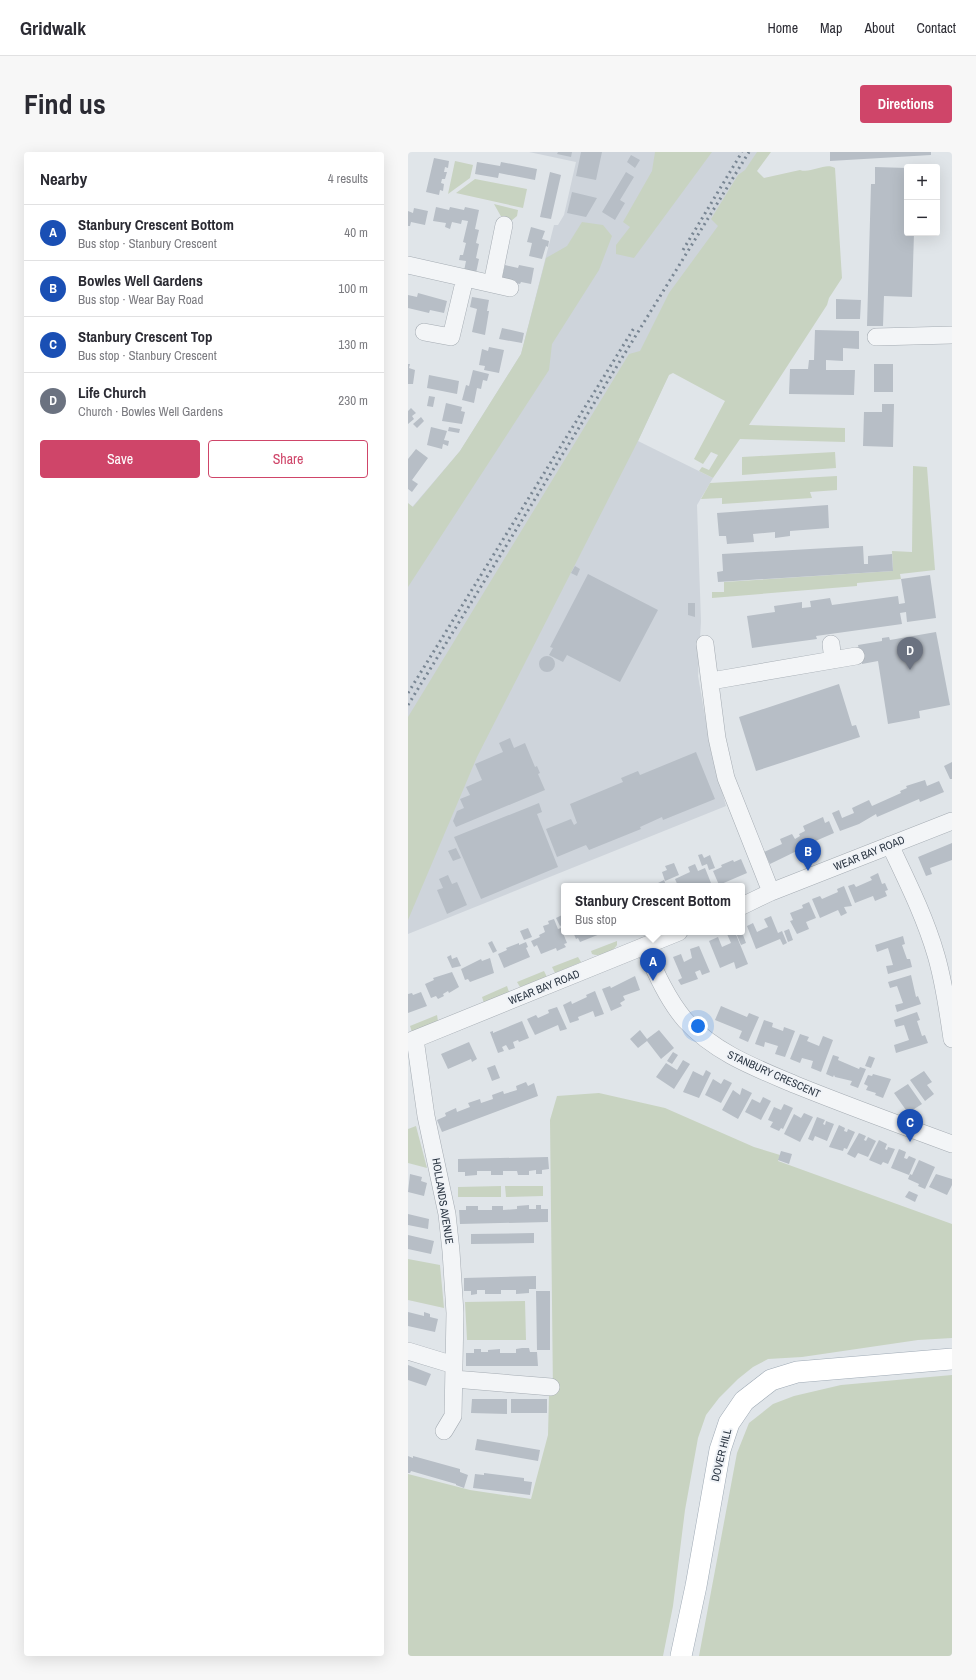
<!DOCTYPE html>
<html lang="en">
<head>
<meta charset="utf-8">
<style>
	:root { --surface:#fff; --page:#f7f7f7; --text:#2b2b33; --muted:#7c7c81; --line:#e1e1e2; --accent:#cf4569 }
	body { margin:0; font-family:"Archivo Narrow",sans-serif; background:var(--page); color:var(--text) }
	.controls { position:absolute; right:12px; top:12px; display:grid; overflow:hidden; border-radius:4px; box-shadow:0 4px 16px #0002 }
	.controls button { width:36px; height:36px; display:grid; place-items:center; padding:0; border:0; border-bottom:1px solid var(--line); background:var(--surface); color:var(--text); font:20px sans-serif }
	.you { position:absolute; left:290px; top:874px; width:14px; height:14px; margin:-10px; border:3px solid #fff; border-radius:50%; background:#1a73e8; box-shadow:0 0 0 6px #1a73e833 }
	.badge { display:grid; place-items:center; width:26px; height:26px; border-radius:50%; background:var(--accent); color:#fff; font-size:13px; font-weight:700 }
	.pin { position:absolute; translate:-50% -33px; filter:drop-shadow(0 1px 2px #0008) }
	.pin::after { content:''; position:absolute; top:21px; width:14px; height:12px; background:inherit; clip-path:polygon(0 0,100% 0,50% 100%) }
	.popup { position:absolute; left:153px; top:731px; width:184px; height:52px; box-sizing:border-box; display:grid; place-content:center; border-radius:4px; background:var(--surface); filter:drop-shadow(0 1px 3px #0005); font-size:13px; white-space:nowrap; color:var(--muted) }
	.popup b { font-size:15px; color:var(--text) }
	.popup::after { content:''; position:absolute; left:50%; top:100%; margin-left:-8px; border:8px solid transparent; border-top-color:var(--surface) }
	.list { margin:0; padding:0; list-style:none }
	h2 { display:flex; justify-content:space-between; align-items:center; height:52px; margin:0; padding:0 16px; font-size:17px }
	h2 small { font-size:13px; font-weight:400; color:var(--muted) }
	.list li { display:grid; grid-template-columns:26px 1fr auto; gap:12px; align-items:center; box-sizing:border-box; height:56px; padding:0 16px; border-top:1px solid var(--line) }
	.list b { display:block; font-size:15px; white-space:nowrap }
	.list p { margin:0; font-size:13px; white-space:nowrap; color:var(--muted) }
	.list em { font-size:13px; font-style:normal; color:var(--muted) }
	.actions { display:flex; gap:8px; padding:12px 16px }
	.actions a { flex:1; padding:9px 0; border:1px solid var(--accent); border-radius:4px; text-align:center; font-size:14px; color:var(--accent) }
	.actions .main { background:var(--accent); color:#fff }
	.map { position:relative; flex:none; width:544px; height:1504px; overflow:hidden; border-radius:4px }
	header { display:flex; align-items:center; gap:24px; box-sizing:border-box; height:56px; padding:0 20px; background:var(--surface); border-bottom:1px solid var(--line) }
	header strong { font-size:19px }
	nav { display:flex; gap:22px; margin-inline-start:auto; font-size:14px }
	.intro { display:flex; align-items:center; justify-content:space-between; box-sizing:border-box; height:96px; padding:0 24px }
	h1 { margin:0; font-size:28px }
	.button { padding:10px 18px; border-radius:4px; background:var(--accent); color:#fff; font-size:14px; font-weight:700 }
	main { display:flex; gap:24px; padding:0 24px }
	aside { flex:1; background:var(--surface); border-radius:4px; box-shadow:0 4px 16px #0002 }
	.map>svg:first-child { display:block }
	.built { fill:#ced4db }
	.green { fill:#c8d3c1 }
	.building { fill:#b7bec6 }
	.lines { fill:none; stroke-linecap:round; stroke-linejoin:round }
	.minor-casing { stroke:#a5acb3; stroke-width:18 }
	.major-casing { stroke:#9faab5; stroke-width:22 }
	.minor { stroke:#f3f5f7; stroke-width:17 }
	.major { stroke:#fff; stroke-width:21 }
	.rail { stroke:#798693; stroke-width:3; stroke-dasharray:2 4; stroke-linecap:butt }
	.labels { text-anchor:middle; stroke-width:4; stroke-linejoin:round; paint-order:stroke }
	.street-label { font-size:11px; fill:#293441; stroke:#f0f3f7 }
</style>
</head>
<body>
<header>
<strong>Gridwalk</strong>
<nav><a>Home</a><a>Map</a><a>About</a><a>Contact</a></nav>
</header>
<div class="intro"><h1>Find us</h1><a class="button">Directions</a></div>
<main>
<aside>
<h2>Nearby<small>4 results</small></h2>
<ul class="list">
<li><span class="badge" style="background:#1a4fb4">A</span><div><b>Stanbury Crescent Bottom</b><p>Bus stop · Stanbury Crescent</p></div><em>40 m</em></li>
<li><span class="badge" style="background:#1a4fb4">B</span><div><b>Bowles Well Gardens</b><p>Bus stop · Wear Bay Road</p></div><em>100 m</em></li>
<li><span class="badge" style="background:#1a4fb4">C</span><div><b>Stanbury Crescent Top</b><p>Bus stop · Stanbury Crescent</p></div><em>130 m</em></li>
<li><span class="badge" style="background:#6b7280">D</span><div><b>Life Church</b><p>Church · Bowles Well Gardens</p></div><em>230 m</em></li>
</ul>
<div class="actions"><a class="main">Save</a><a>Share</a></div>
</aside>
<div class="map">
<svg width="544" height="1504" viewBox="0 0 544 1504">
	<rect width="100%" height="100%" fill="#e0e5e9"/>
	<path class="built" d="M121 0H360L347 19 262 220 230 289 305 326 289 353 293 469 290 524 303 599 318 654 0 782V360L52 299 113 202 146 73H150L156 63 168 10Z"/>
	<path class="green" d="M247 0H304L226 106 208 102V93L222 75 215 70 244 19Z
		M349 0H363L349 19 356 26 392 18C403 22 417 10 427 16L434 126 421 146 419 153 341 273 437 276V290L332 287 305 326 291 319 294 315 301 318 310 303 303 300 295 312 286 307 317 249 265 221 261 223 230 289 69 605 0 768V565L221 202 232 199 261 141 310 74 303 67 330 23 337 18Z
		M47 9 65 13 62 26 40 42Z
		M67 27 119 37 115 56 48 41Z
		M86 52 110 58 109 64 103 69 95 68Z
		M174 70 195 73 204 84 191 118 144 192 141 218 0 435V351L5 355 52 299 113 202 138 106 159 94Z
		M427 300 428 316 334 323V305Z
		M505 314 519 315 527 418 492 422 493 427 449 431V434L304 446V440H316V430L485 419 484 399 504 400Z
		M429 324V338L402 340 404 346 314 352V346L293 347 302 331Z
		M209 789V793C205 800 191 805 184 802L183 799Z
		M170 805 173 810 147 821 144 815Z
		M136 819 139 825 112 835 109 830Z
		M99 834 101 840 76 851 74 845Z
		M29 863 30 869 4 880 2 874Z
		M191 941 257 956 346 995 372 1003 370 1009 544 1072V1186L510 1188 394 1205 360 1207 345 1215 330 1227 311 1246 298 1263 290 1286 277 1358 265 1454 255 1504H0V1322L62 1338 123 1347 140 1283 141 1243 145 1242 142 968 149 944Z
		M8 974 19 1016 0 1011V977Z
		M93 1034V1045H50V1035Z
		M97 1034H135V1044L98 1045Z
		M0 1107 32 1113 36 1156 0 1148Z
		M117 1149 118 1188H59L57 1150Z
		M544 1223V1504H291L329 1301 341 1271 365 1252 386 1244 433 1233Z"/>
	<path class="building" d="M150 0H164L163 5 149 2Z
		M173 0H194L188 28 168 24Z
		M422 0H523V3L422 9Z
		M223 3 232 8 227 16 219 10Z
		M26 6 41 9 40 16 37 15 36 20H39L37 27H34L33 31 36 32 35 39 32 38 31 43 18 40Z
		M69 10 92 14 93 10 129 17 127 28 91 21 90 26 67 22Z
		M467 15 499 16V81H506L504 145 476 144 475 174H459L463 32H467Z
		M142 20 153 23 143 67 132 65Z
		M218 20 226 25 212 48 217 51 207 68 194 60Z
		M164 40 189 46 178 65 159 61Z
		M28 55 41 58 42 55 56 58 57 55 71 58 67 77 71 78 68 91 71 92 68 106 71 107 68 121 56 119 58 109 51 108 52 103H55L58 91 55 90 60 69 54 68 53 72 44 70 42 77 37 75 38 71 25 69Z
		M6 56 20 59 17 73 3 70 2 74H0V59L5 61Z
		M123 75 137 79 134 87 141 89 140 95 138 94 134 107 121 104 124 91 119 90Z
		M97 113 110 116 111 113 126 116 123 132 113 130 112 132 107 131 108 129 94 126Z
		M10 141 39 149 36 161 22 158 21 161 0 156V143L9 145Z
		M64 145 81 148 79 159H81L77 183 64 180 69 157 62 155Z
		M428 147 453 148 452 167H428Z
		M94 176 116 181 114 191 91 187Z
		M407 178 451 179V197L435 196V209L418 208V218H447L446 243 381 242 382 217H400L401 208H406Z
		M81 195 96 198 91 221 76 218 77 214 71 213 74 197 80 199Z
		M0 212H2L1 216 7 218 5 232H0Z
		M466 212H485V240H466Z
		M65 218 81 222 79 229 75 228 73 237 69 236 66 251 54 248 58 233 61 234Z
		M21 223 51 229 49 242 19 236Z
		M21 244 27 245 25 255 19 254Z
		M38 251 54 255 53 259 57 260 54 272 34 269Z
		M474 252H486L485 295 455 294 456 260H474Z
		M3 256 8 261 4 264 6 267 0 272V259Z
		M13 265 16 269 9 276 5 272Z
		M23 275 39 279 36 288 41 289 40 294 35 292 34 297 19 293Z
		M41 275 52 277 51 281 40 279Z
		M8 297 20 306 4 328 10 332 4 340 0 337V307Z
		M420 353 421 376 382 379V384L367 386V380L345 382 346 390 319 392 318 384H311L309 361Z
		M455 394 456 412H460V404L484 402 485 419 310 430 309 420 315 419 314 402Z
		M167 414 172 417 169 424 163 421Z
		M180 422 250 458 212 530 159 503 155 510 141 503 145 496 142 495Z
		M522 423 528 466 499 470 498 460 492 461 494 472 408 484 409 487 344 496 339 464 367 460 366 454 394 450V456L403 455 402 449 422 446 424 453 490 444 491 452 497 451 493 427Z
		M280 451H287V465L280 463Z
		M528 480 542 553 511 559 512 566 480 572 470 509 454 512 450 493 474 489V486L481 485 482 488Z
		M131 512a8 8 0 1 1 16 0a8 8 0 1 1-16 0Z
		M431 532 444 574 448 573 452 585 348 619 331 565Z
		M102 586 106 596 117 591 127 615 129 614 132 621 130 622 137 638 48 675 45 669 49 659 56 656 52 647 62 643 58 635 74 628 67 612 95 600 91 591Z
		M288 600 307 647 255 668 254 665 232 675 233 677 181 698 178 693 149 705 138 677 163 667 166 673 169 671 162 652 215 630 213 626 230 619 232 623Z
		M544 610V627H542L536 614Z
		M517 628 519 634 531 629 536 640 512 650 511 647 469 665 468 662 451 672 432 679 424 661 431 658 434 666 446 661 444 656 461 648 464 654 493 641 492 639 499 636 498 634Z
		M131 651 134 660 129 662 150 715 73 747 46 685Z
		M415 665 417 671 421 669 426 681 396 694 397 695 362 712 356 700 374 692 372 687 384 682 387 687 392 684 391 682 397 679 395 674Z
		M544 691V708L522 716 524 722 518 724 510 705Z
		M48 696 53 706 45 709 40 699Z
		M294 702 296 706 302 703 307 716 301 718 299 712 294 714 290 703Z
		M333 707 339 721 311 733 305 719 314 715 313 713 325 708 326 710Z
		M266 711 271 723 257 729 254 720 259 718 257 714Z
		M287 712 290 719 297 716 303 731 294 734H270L267 727 282 720 280 715Z
		M470 721 474 732 477 731 480 738 477 739 479 744 467 749 465 744 447 751 440 734 446 732 448 735 464 728 462 725Z
		M40 723 44 732 49 730 59 753 39 762 29 738 35 736 31 727Z
		M256 728 258 733 261 731 263 734H249L251 733 250 731Z
		M436 734 444 754 436 755 439 761 433 764 430 758 412 766 404 747 412 744 414 747 430 740 429 737Z
		M401 750 408 766 398 770 401 777 389 782 382 769 385 768 382 761 395 756 394 753Z
		M156 762V772L152 774 148 766Z
		M363 764 370 781 374 779 379 791 375 793 372 787 348 797 339 774 345 771 349 780 355 777 360 775 356 767Z
		M146 767 150 777 153 776 159 791 156 792 158 795 149 799 148 796 133 802 129 793 126 795 123 789 132 785 131 783 137 780 135 774 141 772 140 769Z
		M120 776 124 785 116 788 112 779Z
		M381 777 385 788 380 790 376 779Z
		M165 780H197L172 790 170 786 168 787Z
		M323 780H327L340 812 328 817 326 810 312 816 301 789 310 785 314 795 323 791 319 782Z
		M329 780H334L338 791 333 793 328 781Z
		M495 784 497 792 494 793 499 807H502L504 815 480 822 478 814 485 813 480 796 469 800 467 793Z
		M84 789 89 799 85 801 80 791Z
		M118 790 120 795 118 796 122 805 96 816 90 802 99 798 98 796 111 791V793Z
		M291 794 302 820 294 823 292 818 287 820 290 827 273 833 270 828 274 826 265 805 273 802 276 810 284 806 282 797Z
		M43 803 44 807 49 805 53 814 44 816 39 805Z
		M82 806 86 821 62 830 60 827 57 828 53 817 73 807 74 809Z
		M44 820 51 835 41 841 40 839 35 842 36 844 30 847 28 844 23 846 17 832 26 828 25 826Z
		M503 823 508 845 510 844 513 852 489 860 487 853 495 851 489 834 482 836 480 830Z
		M227 824 232 838 215 844 217 848 212 851 214 854 203 859 194 837 202 834 203 836Z
		M187 839 196 862 187 865 185 859 170 865 171 868 162 871 155 853 163 849 164 852 179 845 178 843Z
		M13 840 19 854 0 861V842L4 841 5 843Z
		M313 854 339 865 341 861 351 865 340 890 331 886 334 879 307 868Z
		M149 855 159 877 152 879 150 873 127 883 119 867 128 863 130 866 141 861 140 858Z
		M509 860 512 868 509 869 514 884 517 883 520 891 488 901 486 893 501 888 496 873 488 875 486 868Z
		M356 868 365 871 364 875 375 879 376 875 387 879 377 905 367 902 370 894 357 890 356 895 347 892Z
		M114 869 121 886 111 890 110 888 105 890 107 896 101 898 98 893 94 895 96 899 90 901 82 880 85 879V881Z
		M232 878 239 887 251 878 266 896 253 907 239 889 230 896 222 887Z
		M392 882 401 885 399 889 411 894 415 884 425 888 413 920 403 916 405 909 394 906 392 911 382 907Z
		M61 890 69 907 64 910 63 907 40 917 33 902Z
		M265 900 270 903 264 912 259 909Z
		M425 903 431 905 430 908 451 917 452 915 458 917 450 936 442 933 444 929 427 925 426 923 425 925 418 922Z
		M461 904 467 906 463 916 457 914Z
		M275 908 282 912 266 937 248 925 258 911 269 918Z
		M87 913 92 926 84 929 79 916Z
		M298 918 303 921 291 946 275 940 285 919 295 924Z
		M516 919 524 930 519 933 526 942 517 949 502 928Z
		M465 922 483 927 475 946 467 943 468 941 458 938 460 934 456 932 460 923 464 924Z
		M305 927 313 932 316 927 324 931 313 951 297 943Z
		M118 930 120 934 126 931 130 944 34 980 29 968 38 964 37 961 48 956 49 960 62 955 60 951 72 947 73 951 85 947 84 943 95 939 96 942 109 938 108 934Z
		M500 932 514 952 500 961 486 941Z
		M334 936 344 941 330 967 314 958 325 938 332 943Z
		M355 945 363 949 353 968 337 960 344 947 352 951Z
		M376 952 385 956 375 977 373 976 371 979 362 975 365 970 360 968 366 955 373 958Z
		M396 961 405 965 392 990 376 982 386 962 393 966Z
		M409 965 417 968 415 972 417 973 418 969 426 972 419 989 407 984 405 989 400 987Z
		M431 973 437 976 436 979 439 980 440 977 447 980 439 997 436 996 435 999 421 995Z
		M451 981 458 984 456 988 458 989 460 985 468 989 460 1005 450 1001 447 1006 439 1002Z
		M471 988 479 992 477 997 479 998 480 995 487 997 480 1012 475 1010 473 1013 461 1008Z
		M491 997 498 1000 496 1006 499 1007 501 1004 508 1007 501 1023 483 1016Z
		M373 999 384 1002 381 1012 370 1008Z
		M140 1005 141 1017 134 1018V1022H128V1018L121 1019V1023H110L109 1019H95V1023H83V1019H69V1023L57 1024V1020H50V1007Z
		M511 1008 527 1015 517 1037 510 1034 511 1032 500 1027 502 1022 504 1023Z
		M2 1022 14 1025 13 1029 19 1031 16 1044 0 1040Z
		M528 1022 544 1027V1033L539 1043 521 1035Z
		M501 1039 510 1043 507 1050 497 1045Z
		M121 1053V1057H128V1053H133V1057H140V1070L52 1072 51 1058H58V1054H70V1058H84V1054H95V1058L109 1057V1054Z
		M0 1062 21 1067 20 1077 0 1073Z
		M126 1081V1091L63 1092V1082Z
		M0 1083 26 1089 23 1102 0 1097Z
		M128 1124V1137H121V1141L108 1142V1138H93V1142H77V1138H69V1142L63 1143V1139H56V1126Z
		M128 1139H142V1198H129Z
		M0 1160 16 1164V1160L22 1162V1165L30 1167 27 1180 0 1174Z
		M114 1196H121L122 1200H129L130 1214H58V1201H66V1197H73V1200H80V1198L92 1197V1201H108V1197Z
		M0 1213 23 1222 18 1234 0 1228Z
		M64 1247H99V1262L63 1261Z
		M103 1247H139V1261H103Z
		M69 1287 132 1298 130 1309 67 1298Z
		M0 1304 5 1306V1304L52 1317V1320L60 1323 56 1336 48 1333V1332L3 1319 2 1321H0Z
		M76 1321 116 1326V1329L124 1330 122 1343 65 1336 67 1322 76 1323Z"/>
	<g class="lines">
		<defs>
			<path id="minor" d="M0 113 102 136
				M84 132 96 73
				M16 180 43 185 57 126
				M468 185 544 183
				M297 492 309 586 318 626 363 740
				M423 492 425 508
				M303 529 448 504
				M482 693C499 729 517 765 528 803 536 830 540 859 544 887
				M334 754 363 740 544 669
				M236 794C247 819 259 847 277 868 307 901 348 916 388 933 440 954 492 973 544 992
				M7 887 18 964 39 1062 43 1099 47 1161 45 1264 36 1279
				M0 890 271 780
				M0 1199 46 1213
				M46 1227 143 1235"/>
			<path id="major" d="M273 1504 288 1434 312 1298 321 1271 336 1249 363 1228 389 1220 544 1207"/>
		</defs>
		<use href="#minor" class="minor-casing"/>
		<use href="#major" class="major-casing"/>
		<use href="#minor" class="minor"/>
		<use href="#major" class="major"/>
		<path class="rail" d="M275 98 334 0
			M0 541 226 176
			M0 553 341 0"/>
	</g>
	<g class="labels">
		<g class="street-label">
			<text transform="translate(461 701) rotate(-22)" y="4">WEAR BAY ROAD</text>
			<text transform="translate(136 835) rotate(-22)" y="4">WEAR BAY ROAD</text>
			<text transform="translate(366 922) rotate(24)" y="4">STANBURY CRESCENT</text>
			<text transform="translate(35 1049) rotate(81)" y="4">HOLLANDS AVENUE</text>
			<text transform="translate(313 1303) rotate(-76)" y="4">DOVER HILL</text>
		</g>
	</g>
</svg>
<div class="controls">
<button>+</button>
<button>−</button>
</div>
<div class="you"></div>
<div class="pin badge" style="left:245px;top:829px;background:#1a4fb4">A</div>
<div class="popup"><b>Stanbury Crescent Bottom</b>Bus stop</div>
<div class="pin badge" style="left:400px;top:719px;background:#1a4fb4">B</div>
<div class="pin badge" style="left:502px;top:990px;background:#1a4fb4">C</div>
<div class="pin badge" style="left:502px;top:518px;background:#6b7280">D</div>
</div>
</main>
</body>
</html>
